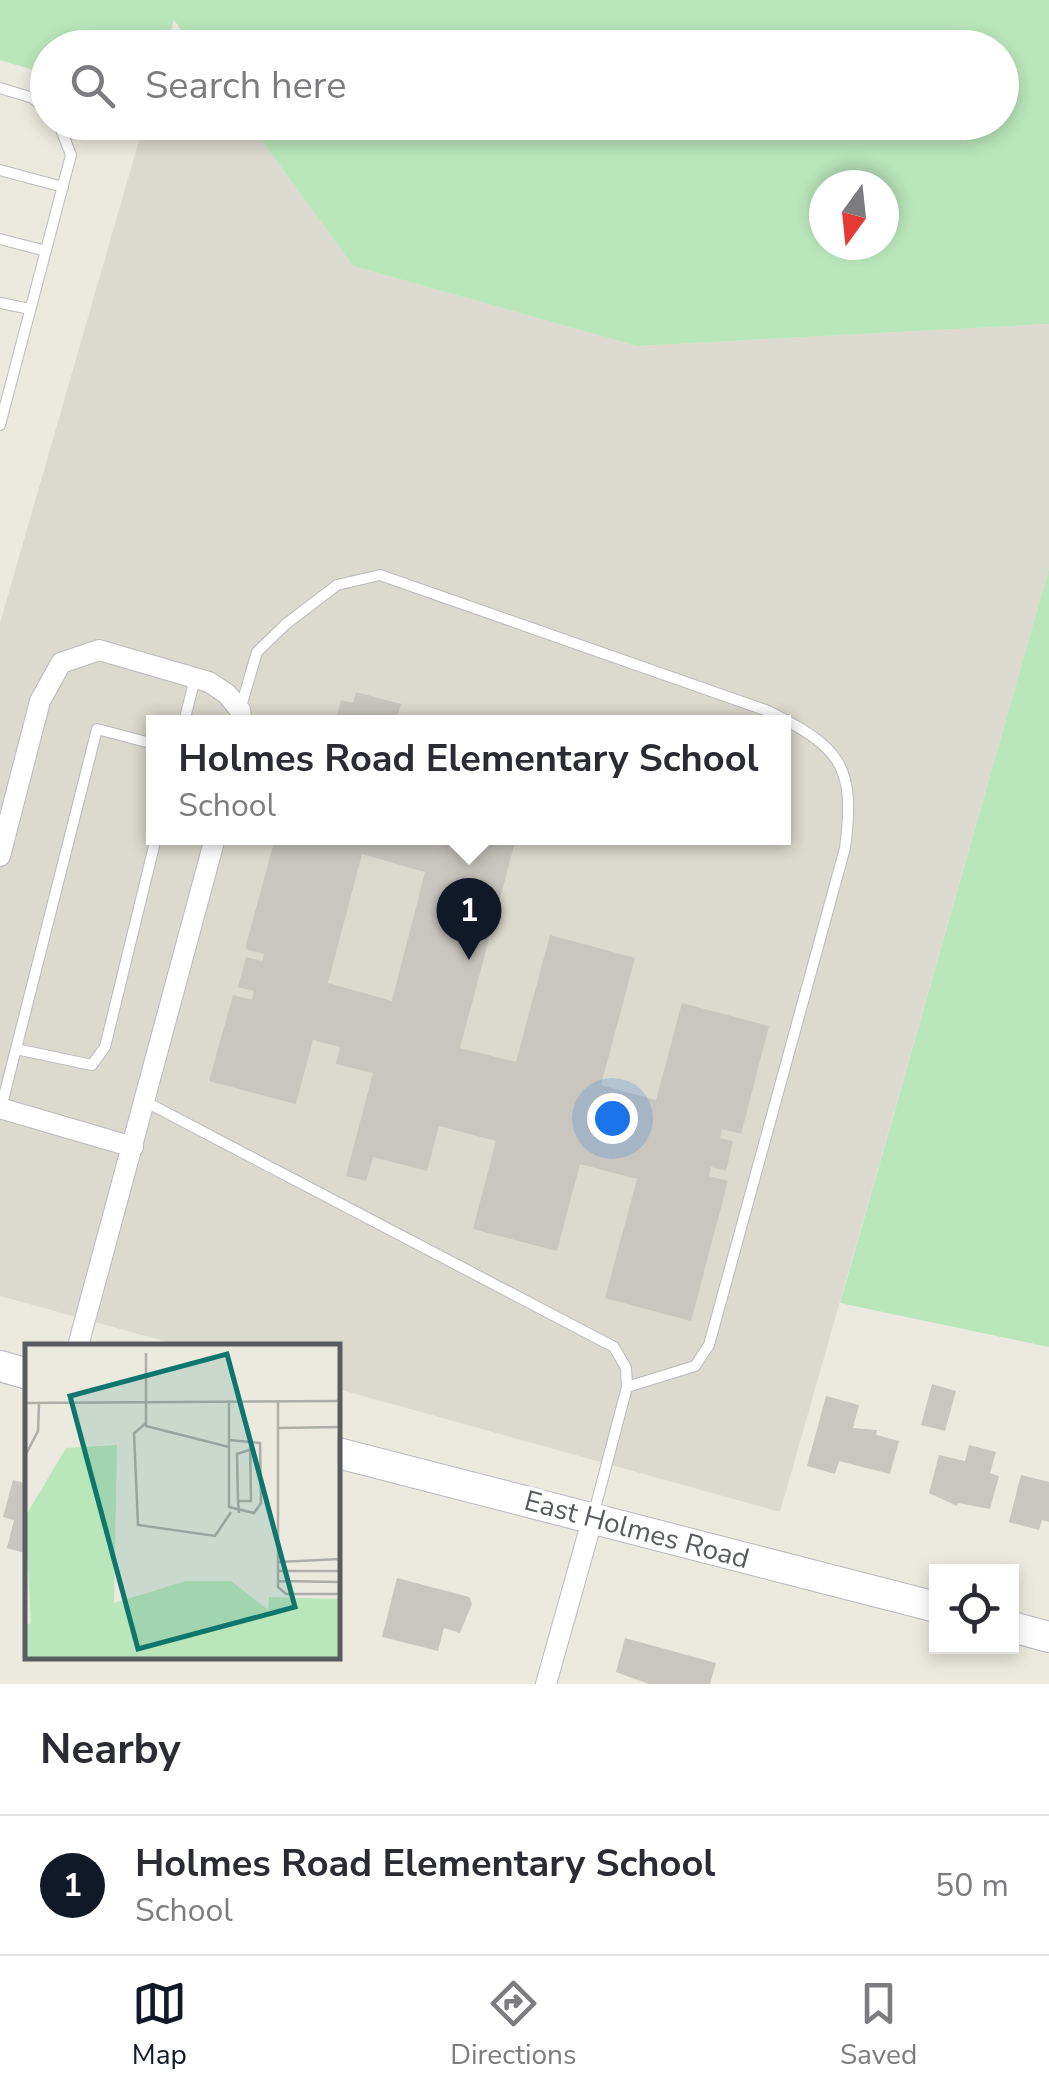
<!DOCTYPE html>
<html lang="en">
<head>
<meta charset="utf-8">
<style>
	:root { --surface:#fff; --page:#f7f7f7; --text:#2b2b33; --muted:#7c7c81; --line:#e1e1e2; --accent:#111827 }
	body { margin:0; font-family:"Nunito Sans",sans-serif; background:var(--page); color:var(--text) }
	.controls { position:absolute; right:30px; bottom:30px; display:grid; overflow:hidden; border-radius:0px; box-shadow:0 5px 15px #0003 }
	.controls button { width:90px; height:90px; display:grid; place-items:center; padding:0; border:0; border-bottom:2px solid var(--line); background:var(--surface); color:var(--text); font:50px sans-serif }
	.compass { position:absolute; left:809px; top:170px; width:90px; height:90px; border-radius:50%; background:var(--surface); box-shadow:0 5px 15px #0003; rotate:195deg }
	.you { position:absolute; left:612px; top:1118px; width:35px; height:35px; margin:-25px; border:8px solid #fff; border-radius:50%; background:#1a73e8; box-shadow:0 0 0 15px #1a73e833 }
	.badge { display:grid; place-items:center; width:65px; height:65px; border-radius:50%; background:var(--accent); color:#fff; font-size:32px; font-weight:700 }
	.pin { position:absolute; translate:-50% -82px; filter:drop-shadow(0 2px 5px #0008) }
	.pin::after { content:''; position:absolute; top:52px; width:35px; height:30px; background:inherit; clip-path:polygon(0 0,100% 0,50% 100%) }
	.popup { position:absolute; left:146px; top:715px; width:645px; height:130px; box-sizing:border-box; display:grid; place-content:center; border-radius:0px; background:var(--surface); filter:drop-shadow(0 2px 8px #0005); font-size:32px; white-space:nowrap; color:var(--muted) }
	.popup b { font-size:38px; color:var(--text) }
	.popup::after { content:''; position:absolute; left:50%; top:100%; margin-left:-20px; border:20px solid transparent; border-top-color:var(--surface) }
	.list { margin:0; padding:0; list-style:none }
	h2 { display:flex; justify-content:space-between; align-items:center; height:130px; margin:0; padding:0 40px; font-size:42px }
	h2 small { font-size:32px; font-weight:400; color:var(--muted) }
	.list li { display:grid; grid-template-columns:65px 1fr auto; gap:30px; align-items:center; box-sizing:border-box; height:140px; padding:0 40px; border-top:2px solid var(--line) }
	.list b { display:block; font-size:38px; white-space:nowrap }
	.list p { margin:0; font-size:32px; white-space:nowrap; color:var(--muted) }
	.list em { font-size:32px; font-style:normal; color:var(--muted) }
	.icon { flex:none; width:55px; height:55px; fill:none; stroke:currentColor; stroke-width:2; stroke-linecap:round; stroke-linejoin:round }
	.map { position:relative; flex:none; width:1049px; height:1684px; overflow:hidden }
	.search { position:absolute; background:var(--surface); box-shadow:0 5px 15px #0003; left:30px; right:30px; top:30px; height:110px; display:flex; align-items:center; gap:25px; box-sizing:border-box; padding:0 35px; border-radius:55px; color:var(--muted); font-size:38px }
	.sheet { height:270px; background:var(--surface) }
	nav { display:flex; justify-content:space-around; align-items:center; box-sizing:border-box; height:140px; border-top:2px solid var(--line); background:var(--surface); font-size:28px; color:var(--muted) }
	nav a { display:grid; justify-items:center; gap:5px }
	nav .on { color:var(--accent) }
	.map>svg:first-child { display:block }
	.education { fill:#dcd9ce; fill-rule:evenodd }
	.green { fill:#bae6bb; fill-rule:evenodd }
	.building { fill:#c9c6bf; fill-rule:evenodd }
	.lines { fill:none; stroke-linecap:round; stroke-linejoin:round }
	.service-casing { stroke:#b8babf; stroke-width:12 }
	.minor-casing { stroke:#b8babf; stroke-width:22 }
	.secondary-casing { stroke:#b5b9bf; stroke-width:32 }
	.service { stroke:#fff; stroke-width:10 }
	.minor { stroke:#fff; stroke-width:20 }
	.secondary { stroke:#fff; stroke-width:30 }
	.labels { text-anchor:middle; stroke-width:8; stroke-linejoin:round; paint-order:stroke }
	.street-label { font-size:28px; fill:#585c61; stroke:#fff }
	.inset-road { fill:none; stroke:#adada9; stroke-width:2.5 }
	.view { fill:#0f766e; fill-opacity:0.15; stroke:#0f766e; stroke-width:5 }
	.inset-edge { fill:none; stroke:#585c61; stroke-width:5 }
</style>
</head>
<body>
<div class="map">
<svg width="1049" height="1684" viewBox="0 0 1049 1684">
	<rect width="100%" height="100%" fill="#eceadf"/>
	<path class="education" d="M144 123H249L353 266 637 346 1049 324V568L780 1512 338 1389V1346H182L0 1296V623ZM154 722H784V838H154Z"/>
	<path class="green" d="M0 0H1049V324L637 346 353 266 249 123 1002 122V48H194L174 20 166 47 48 48 47 74 0 60ZM824 185H884V245H824Z
		M1049 568V1347L840 1303Z"/>
	<path class="building" d="M356 692 401 704 396 722H335L341 700 353 703Z
		M284 838H516L460 1048 516 1062 550 935 635 958 601 1085 656 1100 682 1003 769 1026 741 1134 722 1129 720 1138 733 1141 728 1163 726 1171 711 1167 709 1176 728 1181 691 1321 605 1298 637 1179 580 1164 557 1251 473 1229 496 1141 439 1126 427 1171 373 1157 366 1181 346 1176 373 1073 336 1064 340 1047 313 1040 296 1104 209 1081 233 995 252 1000 254 991 238 987 246 957 262 961 264 954 245 949 274 842 282 844ZM362 854 425 872 392 1001 328 983Z
		M932 1384 956 1391 945 1431 921 1425Z
		M826 1396 859 1405 853 1428 877 1430 876 1435 899 1441 890 1474 839 1461 835 1474 807 1466Z
		M969 1445 996 1452 990 1473 999 1476 990 1509 958 1503 957 1506 929 1493 939 1455 965 1461Z
		M1021 1475 1049 1482V1522L1042 1520 1039 1530 1009 1522Z
		M13 1480 28 1484V1554L7 1548 14 1520 3 1517Z
		M397 1578 469 1597 472 1604 460 1633 444 1628 438 1651 382 1637Z
		M625 1638 716 1663 710 1684H649L616 1672Z"/>
	<g class="lines">
		<defs>
			<path id="service" d="M0 88 33 98 48 112
				M0 170 63 187
				M0 239 46 251
				M0 303 30 309
				M0 425 71 155 58 122
				M240 710 257 652 286 624 337 585 380 575 768 711C840 747 856 765 845 848L709 1345 695 1366 627 1387
				M184 722 195 678
				M16 1049 92 1065 105 1047 156 838
				M146 1102 614 1347 626 1368 627 1387 593 1516
				M1 1108 97 729 154 744"/>
			<path id="minor" d="M0 856 40 701 61 663 99 650 209 682 227 694 240 710 242 722
				M0 1108 133 1147
				M78 1346 215 838
				M546 1684 593 1517"/>
			<path id="secondary" d="M0 1366 28 1374
				M338 1453 936 1607
				M1012 1627 1049 1637"/>
		</defs>
		<use href="#service" class="service-casing"/>
		<use href="#minor" class="minor-casing"/>
		<use href="#secondary" class="secondary-casing"/>
		<use href="#service" class="service"/>
		<use href="#minor" class="minor"/>
		<use href="#secondary" class="secondary"/>
	</g>
	<g class="labels">
		<g class="street-label">
			<text transform="translate(637 1529) rotate(15)" y="10">East Holmes Road</text>
		</g>
	</g>
	<g transform="translate(25 1344)">
		<rect width="315" height="315" fill="#eceadf"/>
		<path d="M92 101 89 259 161 237H206L243 266 244 253 315 255V314H0V282L6 279 0 173 41 104Z" fill="#bae6bb"/>
		<path class="inset-road" d="M121 9V82L204 103M253 58V243L261 250H315M0 59 315 57M120 80 109 89 113 181 190 192 206 168M253 84 315 83M204 96 235 99 236 159 229 169 204 163V58M0 112 13 87 14 59M213 157 212 110 224 106M214 169 213 157H226L225 96M253 218 315 215M253 227H315M253 237 315 238"/>
		<path class="view" d="M202 10 270 263 113 305 45 52Z"/>
		<rect width="315" height="315" class="inset-edge"/>
	</g>
</svg>
<div class="controls">
<button><svg class="icon" aria-label="locate" viewBox="0 0 24 24"><circle cx="12" cy="12" r="6"/><path d="M12 2v4M12 18v4M2 12h4M18 12h4"/></svg></button>
</div>
<svg class="compass" viewBox="-18 -18 36 36"><path d="M0-13l5 13h-10z" fill="#e53935"/><path d="M0 13l5-13h-10z" fill="#7c7c81"/></svg>
<div class="you"></div>
<div class="pin badge" style="left:469px;top:960px">1</div>
<div class="popup"><b>Holmes Road Elementary School</b>School</div>
<div class="search"><svg class="icon" aria-label="search" viewBox="0 0 24 24"><circle cx="10" cy="10" r="6"/><path d="M15 15l6 6"/></svg>Search here</div>
</div>
<section class="sheet">
<h2>Nearby<small></small></h2>
<ul class="list">
<li><span class="badge">1</span><div><b>Holmes Road Elementary School</b><p>School</p></div><em>50 m</em></li>
</ul>
</section>
<nav>
<a class="on"><svg class="icon" aria-label="map" viewBox="0 0 24 24"><path d="M3 6l6-2 6 2 6-2v14l-6 2-6-2-6 2zM9 4v14M15 6v14"/></svg>Map</a>
<a><svg class="icon" aria-label="directions" viewBox="0 0 24 24"><path d="M12 3l9 9-9 9-9-9zM9 14v-3h6M13 9l2 2-2 2"/></svg>Directions</a>
<a><svg class="icon" aria-label="saved" viewBox="0 0 24 24"><path d="M7 4h10v16l-5-4-5 4z"/></svg>Saved</a>
</nav>
</body>
</html>
